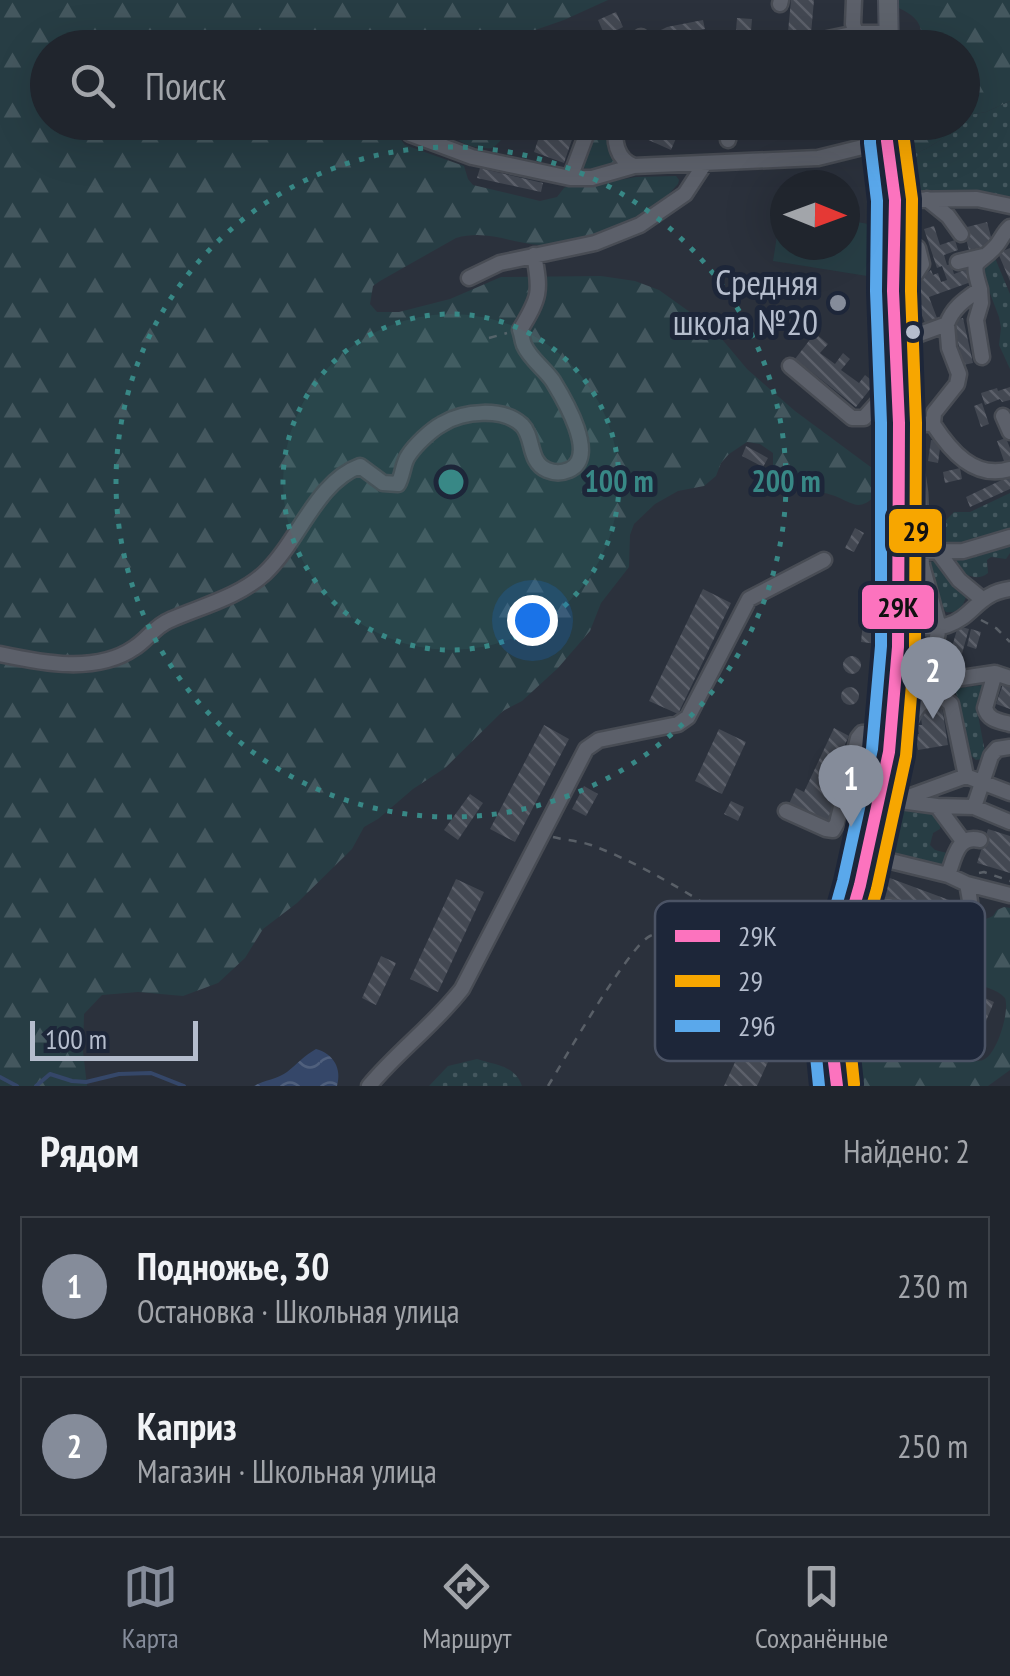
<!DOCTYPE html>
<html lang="ru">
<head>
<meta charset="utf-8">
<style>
	:root { --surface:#20252d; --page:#282d35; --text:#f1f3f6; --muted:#a2a5aa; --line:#3d4249; --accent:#858c9a }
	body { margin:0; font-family:"PT Sans Narrow",sans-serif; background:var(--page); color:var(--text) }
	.compass { position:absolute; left:770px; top:170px; width:90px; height:90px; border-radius:50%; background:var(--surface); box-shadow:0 10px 40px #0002; rotate:91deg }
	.scale { position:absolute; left:30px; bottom:25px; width:168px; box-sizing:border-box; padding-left:10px; border:5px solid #b5bdcd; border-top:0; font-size:28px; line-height:35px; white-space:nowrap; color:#b5bdcd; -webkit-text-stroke:8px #1d2639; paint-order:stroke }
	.you { position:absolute; left:532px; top:620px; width:35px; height:35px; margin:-25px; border:8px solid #fff; border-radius:50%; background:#1a73e8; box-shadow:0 0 0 15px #1a73e833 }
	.badge { display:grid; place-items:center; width:65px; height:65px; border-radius:50%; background:var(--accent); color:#fff; font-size:32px; font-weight:700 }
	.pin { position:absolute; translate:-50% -82px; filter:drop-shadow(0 2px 5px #0008) }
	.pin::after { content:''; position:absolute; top:52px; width:35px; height:30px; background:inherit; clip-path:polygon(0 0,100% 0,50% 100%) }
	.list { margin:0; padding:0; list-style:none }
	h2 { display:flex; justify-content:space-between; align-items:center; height:130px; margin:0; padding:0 40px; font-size:42px }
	h2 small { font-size:32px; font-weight:400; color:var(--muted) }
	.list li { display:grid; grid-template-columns:65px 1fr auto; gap:30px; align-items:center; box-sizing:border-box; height:140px; margin:0 20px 20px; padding:0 20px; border:2px solid var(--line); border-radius:0px }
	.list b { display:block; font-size:38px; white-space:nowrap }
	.list p { margin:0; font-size:32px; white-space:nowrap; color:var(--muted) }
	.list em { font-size:32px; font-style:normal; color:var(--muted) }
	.icon { flex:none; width:55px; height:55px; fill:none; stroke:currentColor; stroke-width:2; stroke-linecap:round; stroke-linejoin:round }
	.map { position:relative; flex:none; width:1010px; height:1086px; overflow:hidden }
	.search { position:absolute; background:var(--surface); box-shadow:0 10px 40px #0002; left:30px; right:30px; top:30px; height:110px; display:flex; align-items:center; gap:25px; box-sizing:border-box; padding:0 35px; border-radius:55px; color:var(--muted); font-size:38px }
	.sheet { height:450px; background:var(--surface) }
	nav { display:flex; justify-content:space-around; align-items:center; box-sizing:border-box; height:140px; border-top:2px solid var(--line); background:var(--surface); font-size:28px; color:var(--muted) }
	nav a { display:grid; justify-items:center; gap:5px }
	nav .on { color:var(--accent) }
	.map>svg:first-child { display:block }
	.green { fill:url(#green-dots) }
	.forest { fill:url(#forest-firs) }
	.pitch { fill:#273d44 }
	.water { fill:url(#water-waves) }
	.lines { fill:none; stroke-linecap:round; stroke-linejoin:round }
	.stream { stroke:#354769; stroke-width:4 }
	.building { fill:url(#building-back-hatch) }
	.minor-casing { stroke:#484c54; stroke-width:19 }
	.major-casing { stroke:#494e59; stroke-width:22 }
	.path { stroke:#595f67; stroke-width:2.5; stroke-dasharray:8 8; stroke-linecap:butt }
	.minor { stroke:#5c606a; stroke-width:14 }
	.major { stroke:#5e636c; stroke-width:18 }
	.bus-1-casing { stroke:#1d2639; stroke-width:20 }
	.bus-2-casing { stroke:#1d2639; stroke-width:20 }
	.bus-3-casing { stroke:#1d2639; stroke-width:20 }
	.bus-1 { stroke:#fc73be; stroke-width:12 }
	.bus-2 { stroke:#f7a600; stroke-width:12 }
	.bus-3 { stroke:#5aa8eb; stroke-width:12 }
	.ring { fill:none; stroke:#388886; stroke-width:5; stroke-dasharray:5 10 }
	.poi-dot { fill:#858c9a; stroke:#1d2639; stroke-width:4 }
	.bus-dot { fill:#b5bdcd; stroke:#1d2639; stroke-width:4 }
	.labels { text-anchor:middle; stroke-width:10; stroke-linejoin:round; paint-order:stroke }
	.poi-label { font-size:35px; fill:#b5bdcd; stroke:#1d2639; text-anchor:end }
	.key { fill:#1d2639; stroke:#4b5365; stroke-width:2.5 }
	.key-label { font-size:28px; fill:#b5bdcd }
	.centre { fill:#388886; stroke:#1d2639; stroke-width:5 }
	.ring-label { font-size:30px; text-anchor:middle; font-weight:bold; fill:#388886; stroke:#1d2639; stroke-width:10; stroke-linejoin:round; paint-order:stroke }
	.line-badge { stroke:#1d2639; stroke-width:4 }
	.pale-badge-label { font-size:28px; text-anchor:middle; font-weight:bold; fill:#111 }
</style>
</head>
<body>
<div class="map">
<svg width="1010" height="1086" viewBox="0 0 1010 1086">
	<defs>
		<pattern id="green-dots" width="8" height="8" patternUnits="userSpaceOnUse" patternTransform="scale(2.5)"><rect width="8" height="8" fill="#273d44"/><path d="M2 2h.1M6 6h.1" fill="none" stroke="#44575e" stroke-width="1.8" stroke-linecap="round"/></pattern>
		<pattern id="forest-firs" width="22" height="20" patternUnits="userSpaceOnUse" patternTransform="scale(2.5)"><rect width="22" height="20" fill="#273d44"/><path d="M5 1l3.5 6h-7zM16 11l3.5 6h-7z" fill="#44575e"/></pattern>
		<pattern id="water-waves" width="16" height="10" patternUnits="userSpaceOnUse" patternTransform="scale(2.5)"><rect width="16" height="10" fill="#354769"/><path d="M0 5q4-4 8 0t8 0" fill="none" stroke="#50607d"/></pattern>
		<pattern id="building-back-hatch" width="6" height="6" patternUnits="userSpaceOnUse" patternTransform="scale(2.5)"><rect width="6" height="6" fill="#434852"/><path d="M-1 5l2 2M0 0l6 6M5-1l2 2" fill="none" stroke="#5c606a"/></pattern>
	</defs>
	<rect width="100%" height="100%" fill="#2b313c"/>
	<path class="green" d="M1010 101V198L977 191 900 190V175L905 171 912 155C931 147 945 139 958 123L962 122 963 116 986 112Z
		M991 258H995L1010 294V369L999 345 1001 328 999 317 983 275 984 264Z
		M1010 493V529C984 541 961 545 932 545L927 539 928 530 941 525 954 512H970Z
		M1010 544V553L1006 559 991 557 987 560 988 573C977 582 965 575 956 567L957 560Z
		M936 561 966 597C963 607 956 614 946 612L939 603 928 562Z
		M983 685 977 710 985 752 983 759 976 760 969 754 956 692 959 688Z
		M905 808 929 810 941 821 940 829 933 833 930 845 935 850 947 853 945 864C933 865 894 858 889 846 885 836 892 821 895 812Z
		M477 1059C495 1065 515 1065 522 1086H429L448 1066Z"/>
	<path class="forest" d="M0 0H608L564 20 515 37 507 47 48 48V122L401 123C396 132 398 137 405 145L464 166 468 179 473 185 540 201 557 197 564 188 570 185H592L636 177 676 176 679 180 678 184C673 189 668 196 662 201 638 222 572 247 540 245 510 243 487 229 456 238L380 281 373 286 370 304 377 312H399L450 299 501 277 601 276 635 281 659 290 701 320 721 338 747 369 795 411 872 468C875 473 879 477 879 483 879 493 869 505 858 505 850 504 843 499 835 496 814 488 791 493 773 476V453L760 444 747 442 729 454 721 463 716 476 704 486 678 491 655 504 634 524 630 535 629 567 601 603 590 631 558 668 522 701 503 711 445 768 413 789 378 819 364 827 352 849 297 903 263 929 245 958 218 983 183 996 138 992 102 995 84 1014 83 1051 87 1086H0Z
		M896 0H1010V101L986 112 963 116 962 48 921 47C925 25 916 15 896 7Z
		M455 123H505V136L493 148C480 149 463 146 454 136Z
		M595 123H608C612 135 614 151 617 164 607 169 595 170 584 168L582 164Z
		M895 123H958C945 139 931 147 912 155L905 171 900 175 896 173Z
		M1004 907 1010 908V1070L988 1086H847L844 1069V1018L848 1013 854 1012 921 1051C932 1055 972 1064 983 1060 997 1055 1010 1011 1005 998 998 989 980 986 969 981 958 976 947 968 935 962L932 954 935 948C966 943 969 956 981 921L993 916 997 910Z"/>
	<path class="pitch" d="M781 210 785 211V245H845V220L875 225 867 276 773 261Z"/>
	<path class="water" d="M316 1049C334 1054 342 1069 337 1086H254C264 1080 278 1079 287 1072 297 1064 305 1055 316 1049Z"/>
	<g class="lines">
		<path class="stream" d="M0 1077 17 1086
			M36 1086 50 1074 72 1081 86 1082 119 1074 151 1073 184 1086"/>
	</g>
	<path class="building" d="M791 0H814L811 34 788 32Z
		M616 12 623 27 605 36 598 20Z
		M737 18 752 19 750 44 735 43Z
		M703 20 705 29 671 36 652 48H638L647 37 667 27Z
		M544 122H578L564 163 534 152Z
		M640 122H683L671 150 635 134Z
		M697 122H722L720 136 696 132Z
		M480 168 543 183 541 192 477 178Z
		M987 222 993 244 969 250 963 228Z
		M934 226 940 245 955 240 958 250 944 255 947 265 951 264 954 274 967 269 971 282 929 297 937 318 925 323 910 285 931 270 933 275 938 273 941 282 947 280 942 266 937 268 924 229Z
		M1010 248V281L998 253Z
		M963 318 973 363 963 365 953 320Z
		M815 333 828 344 820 353 835 364 843 353 850 359 841 370 859 383 865 375 875 383 856 407 795 359Z
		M1010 387V400L1002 402 1000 399 985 405 981 393 997 388 998 391Z
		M982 403 989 424 981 427 974 406Z
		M1006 438 1010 448V462L1005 464 997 441Z
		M931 440 941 441 938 463 928 461Z
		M746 446 768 458 763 467 742 456Z
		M960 468 962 479 945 483 943 472Z
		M1010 476V489L970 507 966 497Z
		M855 528 864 533 854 552 845 548Z
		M703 589 731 603 678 714 649 701Z
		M866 594 883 596 878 644 861 642Z
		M958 626 969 629 959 664 941 659 945 645 952 647Z
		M971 629 981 632 976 649 967 646Z
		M843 665a9 9 0 1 1 18 0a9 9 0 1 1-18 0Z
		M1003 684 1010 686V709L996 704Z
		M841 696a9 9 0 1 1 18 0a9 9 0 1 1-18 0Z
		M942 707 948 745 918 750 915 734H919L917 725H922L920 711Z
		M544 725 569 739 515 842 490 829Z
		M834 728 849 736 832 772 842 777 831 800 839 804 830 823 789 804 796 788 804 792Z
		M719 729 746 742 722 794 695 781Z
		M584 786 598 794 586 816 572 809Z
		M470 794 483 803 458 840 444 830Z
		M731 801 744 807 738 821 724 814Z
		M988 829 1010 836V873L977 863Z
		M887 877 968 907 960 928 880 898Z
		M456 879 484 892 438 992 410 979Z
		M381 956 396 963 376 1005 362 998Z
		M773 980 800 992 757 1086H724Z
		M973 993 994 1002 972 1054 951 1045Z"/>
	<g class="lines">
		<defs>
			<path id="minor" d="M854 0 853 24 856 33
				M780 4 781 0
				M630 48 641 37
				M671 48 687 39
				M785 48 856 33H889
				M617 122C613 140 616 159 634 166
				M410 134 472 157 570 178H592L634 166 818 158 887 141
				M728 140 731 122
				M570 178 591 122
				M927 199 948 216 961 234
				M895 200 977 199 1010 206
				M958 262 983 256
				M469 278 500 263 595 243 640 225 685 194 704 165
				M980 289 981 303 976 320 982 357
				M893 291 913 278 922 264 918 248 895 234
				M895 343 947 324C953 307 966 299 980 289 970 257 977 267 995 247 1001 241 1003 233 1010 227
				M790 366 852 418H864L881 399H889L899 405
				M1003 416 1010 432
				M901 423 933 424C950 450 974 480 1010 469
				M909 424 919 493 922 565 939 627 928 683 930 697
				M933 424 934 413 957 384 959 374 949 348 947 324
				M900 552 963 551 1010 537
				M939 553 959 580 982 599
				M899 625C914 625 933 630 948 625 973 617 978 593 1010 589
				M898 647 928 683 995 673 1010 678
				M0 654C42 663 96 674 134 648 147 640 155 626 170 620 202 606 239 597 265 573 299 541 316 482 360 466L383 483 398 484C403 475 403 463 408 456 415 445 431 430 442 424 463 411 503 407 522 425 534 437 528 462 547 470 554 473 562 473 569 470 599 457 564 399 553 381 545 369 530 359 524 345 522 340 522 335 520 330 540 297 541 292 534 255
				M995 673 985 708C988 720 999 721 1010 724
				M879 798 937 806 974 807 1010 822
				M903 799 966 776 1010 793
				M937 806 963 841
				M974 807 991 756 997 749 1010 747
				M786 811 826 829 833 830 837 823 858 738 862 733C873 732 886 735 897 732 918 725 905 702 941 696L951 704 966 776
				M866 855 948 875 967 884 1010 895
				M948 875C954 859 957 834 980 840
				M847 933C860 922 871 905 889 906L958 932C977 924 970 901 967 884
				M836 989 923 1042 934 1047 947 1041 968 994
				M369 1086C398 1051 433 1026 462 989L586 749 599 740 678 724 688 717 749 599 824 560"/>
			<path id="major" d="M888 0 889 48
				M837 1086 832 1046 836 989 846 934 860 885 889 752 898 647 899 423 893 291 895 200 887 141V122"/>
		</defs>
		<use href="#minor" class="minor-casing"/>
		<use href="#major" class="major-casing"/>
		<path class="path" d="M489 338 507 333
			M981 620 996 628 1010 642
			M553 837C565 840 579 841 591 845 669 874 751 935 822 980
			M979 873 984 872 1010 881
			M548 1086C564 1060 629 946 650 936 676 923 697 957 731 924"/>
		<use href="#minor" class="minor"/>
		<use href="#major" class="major"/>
		<defs>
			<path id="bus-1" d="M837 1086 832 1046 836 989 846 934 860 885 889 752 898 647 899 423 893 291 895 200 887 141V122"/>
			<path id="bus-2" d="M854 1084 850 1046 853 991 863 938 877 889 906 756 915 648 916 423 911 291 912 199 904 140V122"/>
			<path id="bus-3" d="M819 1086 815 1046 819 986 829 931 843 881 872 749 881 646V423L876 291 877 201 870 143V122"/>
		</defs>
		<use href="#bus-1" class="bus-1-casing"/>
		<use href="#bus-2" class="bus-2-casing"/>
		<use href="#bus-3" class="bus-3-casing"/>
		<use href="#bus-1" class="bus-1"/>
		<use href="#bus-2" class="bus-2"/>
		<use href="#bus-3" class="bus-3"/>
	</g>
	<circle cx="451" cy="482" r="168" fill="#388886" fill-opacity=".12"/>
	<g class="ring">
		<circle cx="451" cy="482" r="168"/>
		<circle cx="451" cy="482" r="335"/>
	</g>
	<circle class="poi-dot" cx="838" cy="303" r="10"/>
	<circle class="bus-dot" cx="913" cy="332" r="9"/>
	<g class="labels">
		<g class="poi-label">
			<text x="818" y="295">Средняя<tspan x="818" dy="40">школа №20</tspan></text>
		</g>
	</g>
	<rect x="655" y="901" width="330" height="160" rx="15" class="key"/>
	<rect x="675" y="930" width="45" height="12" fill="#fc73be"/>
	<rect x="675" y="975" width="45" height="12" fill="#f7a600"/>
	<rect x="675" y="1020" width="45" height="12" fill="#5aa8eb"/>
	<g class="key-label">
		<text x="738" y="946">29К</text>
		<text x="738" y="991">29</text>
		<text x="738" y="1036">29б</text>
	</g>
	<circle cx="451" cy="482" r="15" class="centre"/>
	<g class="ring-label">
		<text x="619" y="492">100 m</text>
		<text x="786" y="492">200 m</text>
	</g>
	<g class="line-badge">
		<rect x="887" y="507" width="57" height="48" rx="10" fill="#f7a600"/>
		<rect x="860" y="583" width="76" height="48" rx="10" fill="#fc73be"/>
	</g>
	<g class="pale-badge-label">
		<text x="916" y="541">29</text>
		<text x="898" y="617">29К</text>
	</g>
</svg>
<svg class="compass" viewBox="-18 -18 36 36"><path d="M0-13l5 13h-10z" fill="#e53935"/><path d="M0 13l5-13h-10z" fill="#a2a5aa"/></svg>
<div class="scale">100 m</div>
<div class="you"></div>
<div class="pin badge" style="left:851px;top:827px">1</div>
<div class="pin badge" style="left:933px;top:719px">2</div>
<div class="search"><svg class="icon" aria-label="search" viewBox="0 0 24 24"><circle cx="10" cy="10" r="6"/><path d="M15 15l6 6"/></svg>Поиск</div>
</div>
<section class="sheet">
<h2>Рядом<small>Найдено: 2</small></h2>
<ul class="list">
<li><span class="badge">1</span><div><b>Подножье, 30</b><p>Остановка · Школьная улица</p></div><em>230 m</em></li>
<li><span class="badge">2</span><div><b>Каприз</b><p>Магазин · Школьная улица</p></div><em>250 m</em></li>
</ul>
</section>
<nav>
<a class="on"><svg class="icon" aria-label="map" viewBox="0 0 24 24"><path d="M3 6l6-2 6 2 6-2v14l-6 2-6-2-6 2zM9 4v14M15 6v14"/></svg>Карта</a>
<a><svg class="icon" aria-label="directions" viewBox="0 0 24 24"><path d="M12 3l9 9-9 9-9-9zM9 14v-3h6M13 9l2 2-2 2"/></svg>Маршрут</a>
<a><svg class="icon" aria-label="saved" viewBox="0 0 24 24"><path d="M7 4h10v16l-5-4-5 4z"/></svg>Сохранённые</a>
</nav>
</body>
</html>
